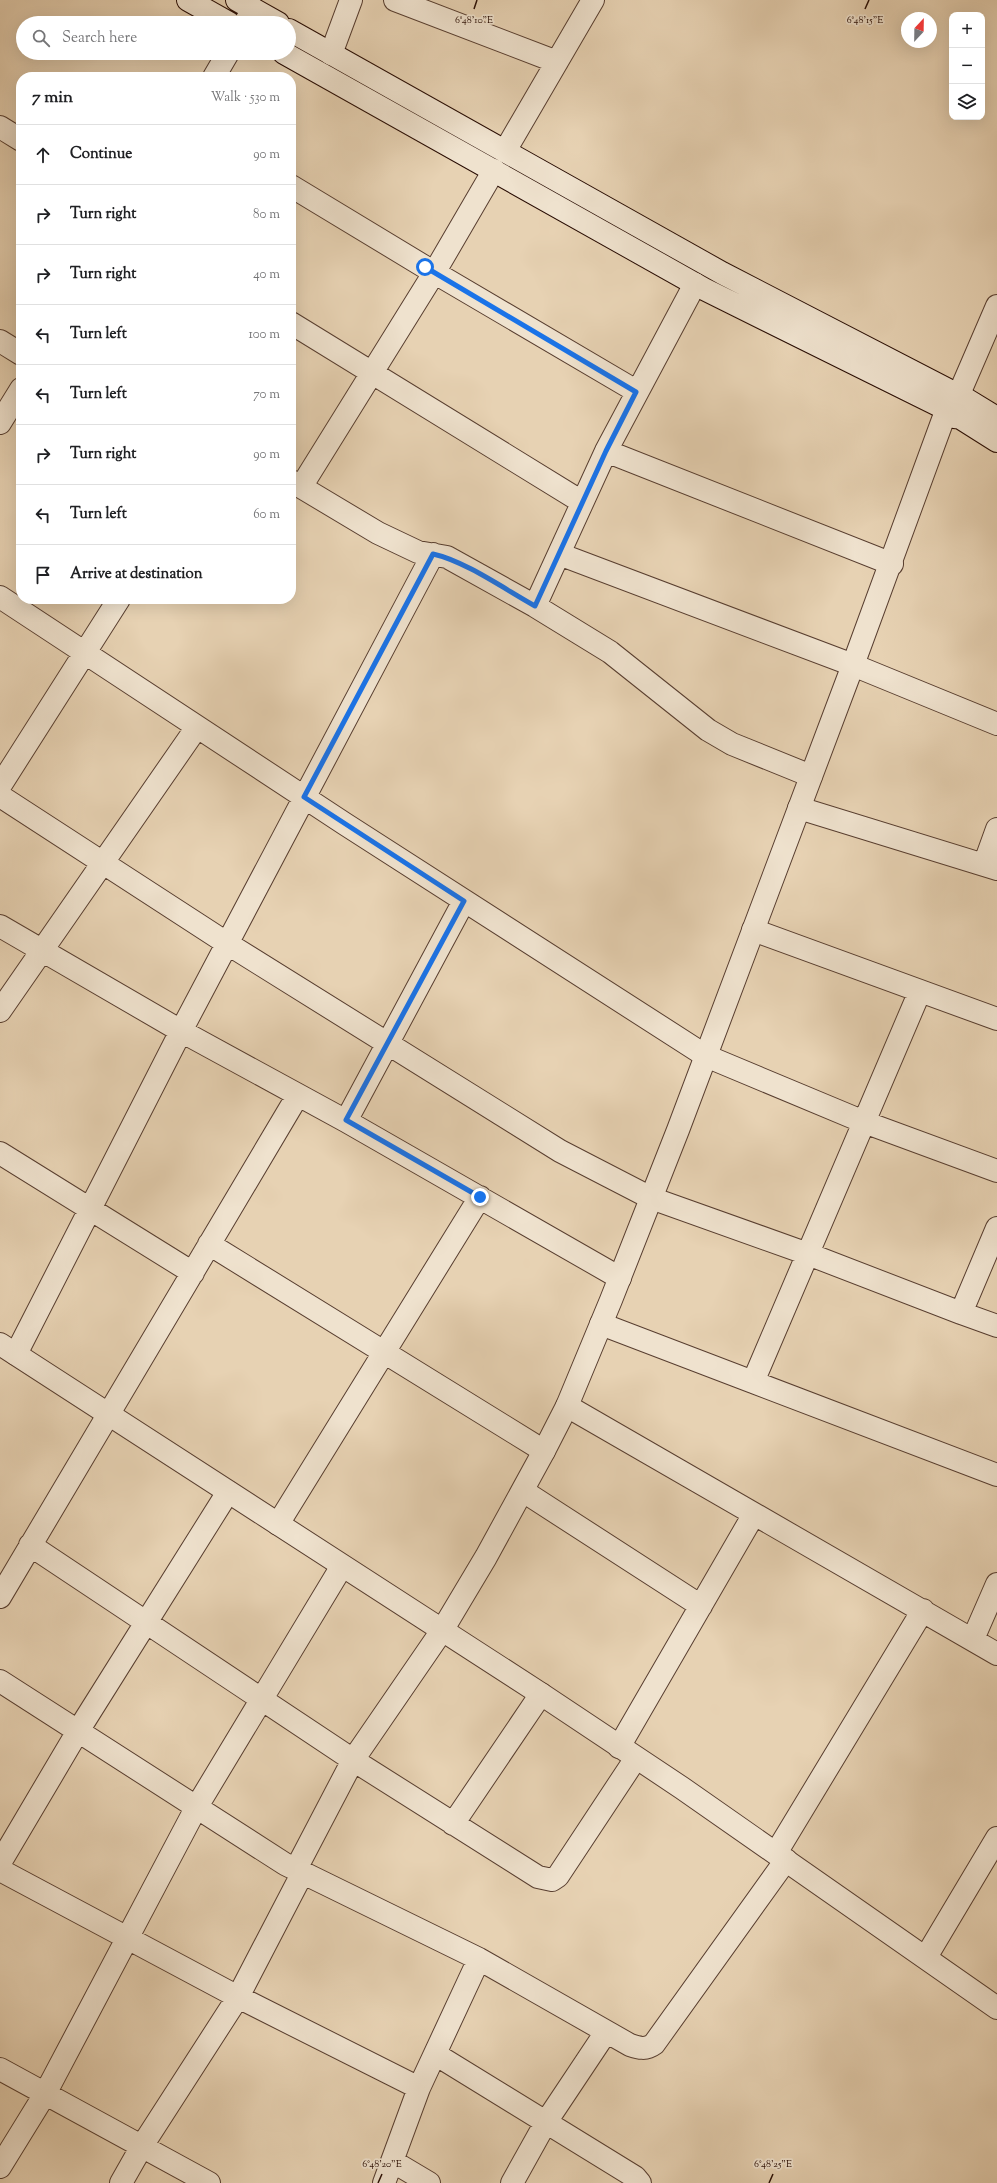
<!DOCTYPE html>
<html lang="en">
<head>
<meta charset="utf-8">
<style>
	:root { --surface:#fff; --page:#f2f2f2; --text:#202124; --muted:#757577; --line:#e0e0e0 }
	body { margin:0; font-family:"Sorts Mill Goudy",serif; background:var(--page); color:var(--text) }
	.controls { position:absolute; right:12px; top:12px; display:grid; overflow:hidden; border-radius:8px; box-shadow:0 4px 16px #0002 }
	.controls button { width:36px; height:36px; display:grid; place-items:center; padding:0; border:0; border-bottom:1px solid var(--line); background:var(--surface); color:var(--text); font:20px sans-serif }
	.compass { position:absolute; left:901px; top:12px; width:36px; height:36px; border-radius:50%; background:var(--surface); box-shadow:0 4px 16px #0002; rotate:22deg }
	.stop { position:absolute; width:12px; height:12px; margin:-9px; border:3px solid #1a73e8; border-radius:50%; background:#fff }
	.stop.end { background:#1a73e8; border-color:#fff; box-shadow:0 1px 4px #0008 }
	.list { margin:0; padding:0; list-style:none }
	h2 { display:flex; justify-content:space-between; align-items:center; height:52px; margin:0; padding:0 16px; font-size:17px }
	h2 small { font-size:13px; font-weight:400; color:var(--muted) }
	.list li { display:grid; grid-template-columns:26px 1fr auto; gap:12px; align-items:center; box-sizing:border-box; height:60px; padding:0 16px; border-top:1px solid var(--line) }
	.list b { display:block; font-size:15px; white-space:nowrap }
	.list em { font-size:13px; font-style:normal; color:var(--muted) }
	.icon { flex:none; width:22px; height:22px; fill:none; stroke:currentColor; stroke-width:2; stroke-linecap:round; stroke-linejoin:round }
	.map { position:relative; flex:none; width:997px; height:2183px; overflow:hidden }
	.search { position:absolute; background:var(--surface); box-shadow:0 4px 16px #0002; left:16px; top:16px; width:280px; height:44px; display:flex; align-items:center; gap:10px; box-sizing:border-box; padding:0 14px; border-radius:22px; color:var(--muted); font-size:15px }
	.panel { position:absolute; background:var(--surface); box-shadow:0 4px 16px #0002; left:16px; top:72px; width:280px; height:532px; border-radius:16px }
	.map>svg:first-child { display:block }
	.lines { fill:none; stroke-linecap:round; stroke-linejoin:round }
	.minor-casing { stroke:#583e30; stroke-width:24 }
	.tertiary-casing { stroke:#583e30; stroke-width:24 }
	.secondary-casing { stroke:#290d04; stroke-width:24 }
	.minor { stroke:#efe2ce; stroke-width:22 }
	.tertiary { stroke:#efe2ce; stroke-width:22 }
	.secondary { stroke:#efe2ce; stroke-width:22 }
	.route { stroke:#1a73e8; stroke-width:5 }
	.ticks { fill:none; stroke:#290d04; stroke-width:1.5 }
	.ticks-label { font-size:10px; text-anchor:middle; fill:#290d04; stroke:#efe2ce; stroke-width:3.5; stroke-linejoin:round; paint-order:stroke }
</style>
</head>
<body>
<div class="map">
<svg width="997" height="2183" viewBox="0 0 997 2183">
	<rect width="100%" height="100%" fill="#e7d2b3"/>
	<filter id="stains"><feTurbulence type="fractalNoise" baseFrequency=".005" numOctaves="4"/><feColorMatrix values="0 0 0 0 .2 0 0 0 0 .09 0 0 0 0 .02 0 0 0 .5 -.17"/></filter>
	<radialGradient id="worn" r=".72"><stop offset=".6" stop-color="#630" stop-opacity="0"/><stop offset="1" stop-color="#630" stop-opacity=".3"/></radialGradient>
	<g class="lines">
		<defs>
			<path id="minor" d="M395 0 557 62
				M245 23 253 9
				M331 54 351 0
				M214 77 228 53
				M0 127 21 140
				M505 151 593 0
				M291 186 425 267 636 391
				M291 323 582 502
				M0 341 21 354
				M959 394 997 306
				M0 423 21 389
				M606 451 892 564
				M291 481 378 533 418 552 447 557 535 606 610 652 708 730 732 744 811 776
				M301 487 434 273 494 170
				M559 554 853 665 997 724
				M0 597 345 824 706 1056 864 1122 997 1171
				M535 606 606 451 695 284
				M0 786 119 599
				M0 796 228 944 560 1151 651 1198 808 1254 961 1313 997 1228
				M799 808 997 869
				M984 865 997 829
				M0 926 181 1031 346 1121 620 1278
				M753 930 997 1019
				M0 1011 197 727
				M346 1121 464 901
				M0 1153 193 1273
				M209 1244 544 1451
				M961 1313 997 1326
				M601 1324 753 1382 920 991
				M16 1354 181 1031 433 554
				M753 1382 997 1475
				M567 1406 997 1654
				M523 1491 701 1606
				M278 1524 480 1197
				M30 1545 353 1760 538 1877 552 1880 558 1876 636 1758
				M0 1597 298 1095
				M973 1639 997 1584
				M0 1681 285 1864 479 1959 630 2045C639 2048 646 2050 654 2044L786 1860
				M619 1747 754 1514
				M453 1824 541 1694
				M776 1853 923 1610
				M0 1863 78 1731 228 1492
				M296 1869 353 1760 443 1629
				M0 1870 238 1997 419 2088 479 1959
				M926 1957 997 1838
				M435 2054 635 2177 640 2183
				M0 2069 209 2183
				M392 2161 429 2183
				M0 2167 45 2094 196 1808 342 1566
				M121 2183 142 2146 238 1997 303 1872
				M384 2183 419 2088
				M512 2183 546 2122 606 2032"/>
			<path id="tertiary" d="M0 1344 541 1694 682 1788 997 2008
				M443 1629 486 1557 544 1451 567 1406 611 1300 678 1130 853 665 945 414"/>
			<path id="secondary" d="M188 0 229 23
				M237 0 278 23
				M289 30 722 273 954 393
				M284 53 704 289 942 407C951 425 971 417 964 398L954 393 944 397 942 407
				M964 398 997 418
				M959 417 997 441"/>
		</defs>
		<use href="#minor" class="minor-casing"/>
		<use href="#tertiary" class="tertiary-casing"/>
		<use href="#secondary" class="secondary-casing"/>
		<use href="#minor" class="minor"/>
		<use href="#tertiary" class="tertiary"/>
		<use href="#secondary" class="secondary"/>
	</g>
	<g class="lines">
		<path class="route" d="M425 267 636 392 606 451 535 606C506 590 465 561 433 554L304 797 464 901 346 1120 480 1197"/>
	</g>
	<path class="ticks" d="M474 9 477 0M865 9 869 0M378 2183 382 2174M769 2183 773 2174"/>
	<g class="ticks-label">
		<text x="474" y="23">6°48'10"E</text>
		<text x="865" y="23">6°48'15"E</text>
		<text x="382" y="2167">6°48'20"E</text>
		<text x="773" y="2167">6°48'25"E</text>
	</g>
	<rect width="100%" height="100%" filter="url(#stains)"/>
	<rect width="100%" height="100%" fill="url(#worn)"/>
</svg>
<div class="controls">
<button>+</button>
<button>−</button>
<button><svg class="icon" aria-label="layers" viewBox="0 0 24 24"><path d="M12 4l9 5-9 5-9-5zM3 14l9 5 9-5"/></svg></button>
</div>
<svg class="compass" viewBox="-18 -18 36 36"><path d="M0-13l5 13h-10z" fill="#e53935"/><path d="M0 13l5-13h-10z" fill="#757577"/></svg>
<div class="stop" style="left:425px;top:267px"></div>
<div class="stop end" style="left:480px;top:1197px"></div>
<div class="search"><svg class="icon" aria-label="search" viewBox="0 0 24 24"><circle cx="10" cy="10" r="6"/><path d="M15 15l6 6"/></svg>Search here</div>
<section class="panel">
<h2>7 min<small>Walk · 530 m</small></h2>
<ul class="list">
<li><svg class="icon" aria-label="ahead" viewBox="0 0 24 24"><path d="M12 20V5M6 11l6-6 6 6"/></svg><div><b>Continue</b></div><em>90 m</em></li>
<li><svg class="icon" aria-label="right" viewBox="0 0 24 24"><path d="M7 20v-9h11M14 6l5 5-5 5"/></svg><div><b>Turn right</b></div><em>80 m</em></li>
<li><svg class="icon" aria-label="right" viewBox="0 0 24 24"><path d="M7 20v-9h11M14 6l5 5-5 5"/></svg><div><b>Turn right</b></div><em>40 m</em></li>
<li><svg class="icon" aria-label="left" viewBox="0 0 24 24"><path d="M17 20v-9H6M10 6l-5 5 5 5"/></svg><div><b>Turn left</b></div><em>100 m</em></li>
<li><svg class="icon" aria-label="left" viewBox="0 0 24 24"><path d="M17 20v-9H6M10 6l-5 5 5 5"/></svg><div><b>Turn left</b></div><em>70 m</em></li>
<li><svg class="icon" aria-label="right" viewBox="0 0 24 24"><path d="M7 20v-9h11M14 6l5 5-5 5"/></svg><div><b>Turn right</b></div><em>90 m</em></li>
<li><svg class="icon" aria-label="left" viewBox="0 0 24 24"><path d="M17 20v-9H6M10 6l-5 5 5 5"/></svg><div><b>Turn left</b></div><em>60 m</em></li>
<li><svg class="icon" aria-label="arrive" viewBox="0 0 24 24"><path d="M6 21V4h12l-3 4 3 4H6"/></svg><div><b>Arrive at destination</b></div></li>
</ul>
</section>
</div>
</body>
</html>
